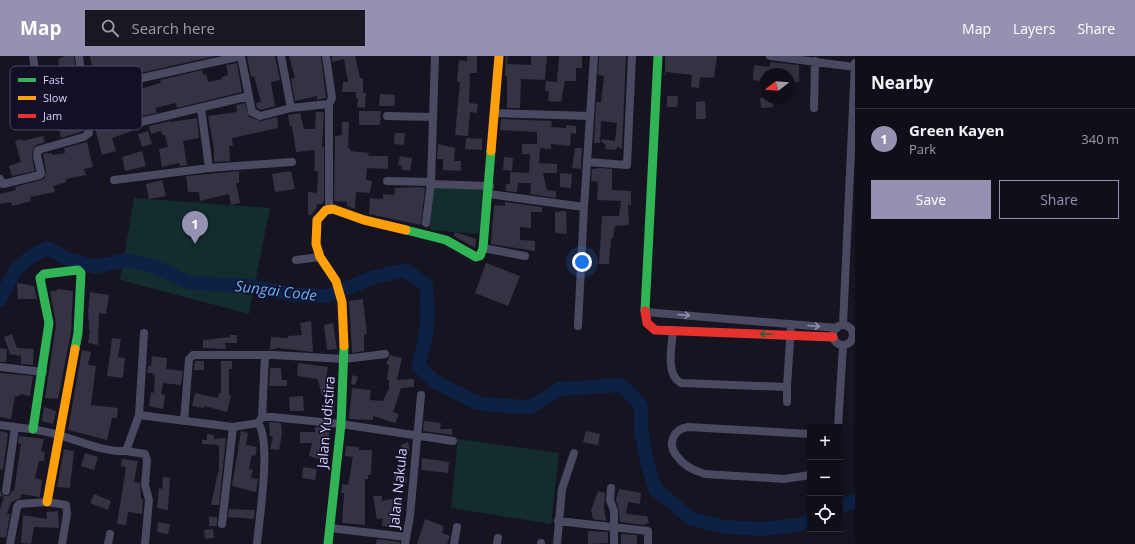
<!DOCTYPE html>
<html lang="en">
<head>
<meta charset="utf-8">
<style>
	:root { --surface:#100f19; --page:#191822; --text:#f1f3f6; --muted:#9c9ca2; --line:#302f38; --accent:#9591b1 }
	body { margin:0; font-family:"Open Sans",sans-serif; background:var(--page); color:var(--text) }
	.controls { position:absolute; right:12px; bottom:12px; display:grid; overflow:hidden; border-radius:0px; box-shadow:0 4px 16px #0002 }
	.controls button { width:36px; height:36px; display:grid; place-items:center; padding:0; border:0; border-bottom:1px solid var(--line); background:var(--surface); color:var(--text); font:20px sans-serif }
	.compass { position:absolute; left:759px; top:12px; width:36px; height:36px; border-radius:50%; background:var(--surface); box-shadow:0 4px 16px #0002; rotate:253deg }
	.you { position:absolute; left:582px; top:206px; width:14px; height:14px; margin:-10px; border:3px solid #fff; border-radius:50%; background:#1a73e8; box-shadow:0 0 0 6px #1a73e833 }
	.badge { display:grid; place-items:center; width:26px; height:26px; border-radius:50%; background:var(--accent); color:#fff; font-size:13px; font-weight:700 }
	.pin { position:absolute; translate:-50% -33px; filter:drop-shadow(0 1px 2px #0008) }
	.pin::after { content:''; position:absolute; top:21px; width:14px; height:12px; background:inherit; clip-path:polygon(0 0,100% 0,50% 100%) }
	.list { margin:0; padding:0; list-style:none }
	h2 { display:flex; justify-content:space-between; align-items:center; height:52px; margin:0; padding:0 16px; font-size:17px }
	h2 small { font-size:13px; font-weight:400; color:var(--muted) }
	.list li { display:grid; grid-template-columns:26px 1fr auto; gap:12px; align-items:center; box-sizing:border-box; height:60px; padding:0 16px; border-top:1px solid var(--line) }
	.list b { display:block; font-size:15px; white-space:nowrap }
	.list p { margin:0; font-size:13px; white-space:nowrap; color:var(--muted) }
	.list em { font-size:13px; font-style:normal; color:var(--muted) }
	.actions { display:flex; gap:8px; padding:12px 16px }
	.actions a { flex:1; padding:9px 0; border:1px solid var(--accent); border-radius:0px; text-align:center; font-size:14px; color:var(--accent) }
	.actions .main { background:var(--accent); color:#fff }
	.icon { flex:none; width:22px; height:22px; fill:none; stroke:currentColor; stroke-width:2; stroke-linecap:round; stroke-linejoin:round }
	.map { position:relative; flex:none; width:855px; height:488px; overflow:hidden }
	header { display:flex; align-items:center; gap:24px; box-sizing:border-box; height:56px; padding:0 20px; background:var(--accent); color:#fff }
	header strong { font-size:19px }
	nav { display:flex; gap:22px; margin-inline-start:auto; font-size:14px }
	.search { width:280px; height:36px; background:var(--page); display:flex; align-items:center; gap:10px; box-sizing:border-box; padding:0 14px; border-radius:0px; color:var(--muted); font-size:15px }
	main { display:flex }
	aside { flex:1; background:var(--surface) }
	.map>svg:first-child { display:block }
	.green { fill:#132c2d }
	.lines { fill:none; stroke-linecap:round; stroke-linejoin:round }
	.river { stroke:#0d2144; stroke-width:14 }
	.building { fill:#343243 }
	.street { stroke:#4a4962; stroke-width:8 }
	.fast { stroke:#30b455; stroke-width:9 }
	.slow { stroke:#ff9f0a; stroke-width:9 }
	.jam { stroke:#e5322d; stroke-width:9 }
	.oneway { stroke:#928eb0 }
	.oneway2 { stroke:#22623e }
	.labels { text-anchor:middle; stroke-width:3; stroke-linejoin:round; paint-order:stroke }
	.street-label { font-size:14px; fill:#d9d4ff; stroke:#130f26 }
	.water-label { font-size:15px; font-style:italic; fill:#62b6ff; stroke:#130f26 }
	.key { fill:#130f26; stroke:#4e4a67; stroke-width:1 }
	.key-label { font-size:11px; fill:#d9d4ff }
</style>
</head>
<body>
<header>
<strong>Map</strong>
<div class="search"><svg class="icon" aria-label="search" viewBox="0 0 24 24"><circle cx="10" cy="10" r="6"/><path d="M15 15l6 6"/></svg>Search here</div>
<nav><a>Map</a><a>Layers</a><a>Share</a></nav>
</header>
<main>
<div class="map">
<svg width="855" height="488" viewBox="0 0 855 488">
	<rect width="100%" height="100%" fill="#161421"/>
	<path class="green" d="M433 130 484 134 480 178 430 174Z
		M134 142 270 152 249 258 120 224Z
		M458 383 559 397 551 468 451 452Z"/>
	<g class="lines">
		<path class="river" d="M0 244C13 215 18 206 47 192L68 203 95 211 126 204 153 210 190 227 250 230 297 239 327 240 372 222 405 214 426 229C429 262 428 278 418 310L437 327 477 347 506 350 530 351 560 333 621 329 641 349V374L647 406 655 433 692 463 724 471 762 473 799 469 810 464
			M840 451 855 445"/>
	</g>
	<path class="building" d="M65 0H74L76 18 61 21 58 3Z
		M90 0H216L100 26 98 14 93 15Z
		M247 0H275L280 24 271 26 275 50 261 54 257 52 256 47 261 46 254 20 251 21Z
		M289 0H321L326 42 317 44V40L295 45 291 23 295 22Z
		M332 0H355L360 22H363V37H366L365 52 357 51 358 42H356V36H342L343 26H348L344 3 332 6Z
		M467 0H477V17H470L469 47 478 48 477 57 470 56 468 80 455 79 460 26H457L459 4 467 5Z
		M506 0H508L507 8 531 9V0H547L545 24 521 23 520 52H507V20H505Z
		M559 0H582V12H576V25H565L561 46 548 45 549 35H545L546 25 557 26Z
		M599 0H626L622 93 617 91 616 94 605 93 606 88 601 86 602 83 615 85 617 67 601 65 600 87H594L596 46H601L604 20 598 19Z
		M665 0H717L714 22 700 21 699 32 691 31 692 19 666 16V19H665Z
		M770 6 799 9V26H789V18L765 16 763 38H760L759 25 753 24 754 9 770 11Z
		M237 7 242 36 177 52 176 47 155 52 157 57 143 60 136 34 161 27 160 24 202 14 203 19 206 18 208 26 222 23 221 21 228 19 226 9Z
		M113 34 115 39 125 37 129 50 125 51 132 75 112 82 116 95 102 99 95 72 119 66 114 49 102 53 103 55 92 58 90 44 104 40 103 36Z
		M380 38 395 39 394 50H379Z
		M667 40H678L677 51H667Z
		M760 42H772L773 51 761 52Z
		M73 43 74 46 79 45 83 75 61 82 58 67 67 65 62 46Z
		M705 45 706 63H696V46Z
		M245 47 249 61 261 65 277 61 278 72 232 82 233 90H229L230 105 214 106V93L208 60 237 56 236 49Z
		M359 55H381L380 69H359Z
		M316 56H324L322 91H324V145L322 148H317L316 153 311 159H308V136L317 137 318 115H314L315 101 314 94 296 96 292 70H290L288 59 300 57 304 73H315Z
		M197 62 199 82 183 85 187 109 180 110 179 107 162 111 159 93 168 91 165 79H162L161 75 151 78 149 70 170 65V66Z
		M501 63 552 65 551 71 566 72V69L576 70V78L571 77 570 90 551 88V93L540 92 539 107 557 108V117H543L547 134 556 135V142L530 138 531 127H518L517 136 506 135V128H510V116L529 117 530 98H522V88H537V76L500 74Z
		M342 66H349L348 92H350V95L369 97 368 100H388V113L367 112 366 124 372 125 370 137 356 136 355 153 347 150V146L334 145 335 80 342 79Z
		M148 75 152 88 142 91 138 78Z
		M395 77H405L404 89 394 88Z
		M43 80 45 86 36 89 33 93 32 101 35 115 12 120 9 110 21 106 15 85 21 83 22 85Z
		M466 82 482 83V94L465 93Z
		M87 86 93 111 84 113 86 119 66 123V126L53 130 55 136 30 141 31 145 12 150 11 146 0 148V138L16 134 15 131 44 123 46 116 43 98 48 97V98L52 97V99L65 97 64 92Z
		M438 88 455 92 454 105H461V115L443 114V103H437Z
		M575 92H582L581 113 572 112Z
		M142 95 146 110 125 115 122 101Z
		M400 100 412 102 410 115 402 114V110L398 109Z
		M504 101 513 102 512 115 503 114Z
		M601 112 612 113V134L631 135V149H628L629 169 615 170 613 183 611 182 609 208H599L602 160H619L621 145 597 144 598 126 591 125 592 113Z
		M239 115V127H236L240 147 231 149 229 138 200 145 199 136H188L186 120Z
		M291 115 295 133 275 136 272 118Z
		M560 117 572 118 571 132 560 131Z
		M162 124 166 140 149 143 146 128Z
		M418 131 425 132 421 169 369 158 370 142 383 143V138L394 139 395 132Z
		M505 146 542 151V156H531V172L520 171V184L535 185V195L491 188 494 149 505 150Z
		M566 155 567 178 555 177V156Z
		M455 176 476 183 475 192 454 180Z
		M486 207 520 220 508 250 475 237Z
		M17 227 34 230 37 243H18Z
		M57 233 73 235 71 276 58 343 45 342 56 268 50 235H57Z
		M90 236 109 239 106 258 99 257 98 289 88 287 90 274H89L88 256Z
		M363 243 367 278 364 279V295L352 297 349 245Z
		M311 265 313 296 278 292 270 294 271 281 288 282V280L302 279 300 267Z
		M333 267 337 293 327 294 324 269Z
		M12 278 17 292 34 293 33 309 21 308V300L10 298 4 281Z
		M230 279H237V287H225L226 293 203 292V284L230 281Z
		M112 282 121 283 118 301 125 302 123 322 107 320Z
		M0 292 7 293 6 306H0Z
		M82 294 91 296 88 309 96 310 91 349 118 352 117 362H112L107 384 68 374Z
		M390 299 402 302 397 324 414 323V331L401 332 393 356 399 358 395 367 373 360V364L349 363 352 332 371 334 370 344 383 345 389 332V324H387L389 309 386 308Z
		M152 300 167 302 166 313 183 315 181 329 163 327 161 338 165 339 163 353 149 350 151 336 154 337 155 319H153V317H147L148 310H151Z
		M195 305H204V314H194Z
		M221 305H232V313H229V339L231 340 227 356 205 350 204 352 192 350 195 337 218 342 219 337H221Z
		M298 307 328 311 325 329 333 327 335 335 323 337 322 341 318 323 297 320Z
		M270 312H281L282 324H287V330H269Z
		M0 317 33 320 30 340 20 338 19 340H15L11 363 0 361Z
		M352 319 358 321 355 329 351 328Z
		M303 340 304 355H290L289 341Z
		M329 343 335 345 334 357 326 355Z
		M44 351 56 355 53 368 42 365Z
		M424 365 441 367 440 373H452V379L423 375Z
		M269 366 281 367 282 378 279 394 270 393 273 380H270Z
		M315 371 329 372V385L321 387 327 388 323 404 309 400 312 387H300V376H315Z
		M0 375 8 377 3 414 0 413Z
		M241 375 248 377 246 389 257 391 255 400 252 399 249 413 253 414 251 422 258 423 256 436 232 430Z
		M586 375 600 378 598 389 583 386Z
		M207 378 214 379V383L226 382 219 449H211L218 416H219V389L202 388V384H207Z
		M19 380 44 383 41 395 45 396 44 405H39L35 422 42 424 40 441 21 438V442L11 446 7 458H10L6 482 0 481V453L4 441 0 440V434L2 439 6 440 10 439 12 435H14L21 388 18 387Z
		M408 386 410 394 403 396 401 389Z
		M346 390 359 391V394H372L371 419H368V423H365V469L342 467 344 437H341L342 432V428L348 429 353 401 345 400Z
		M64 393 74 395 70 432 57 431Z
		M85 397 98 401 94 414 81 410Z
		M422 402 449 406 448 417 421 414Z
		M122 403 138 405 134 426 140 427 141 442 143 444 142 458 128 456 126 469 117 468 126 411 121 410Z
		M303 411 317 413 315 424 302 422Z
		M394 417H406L407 427H395Z
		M163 421 170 422 168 454 157 452 159 432 162 433Z
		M619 433 641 437 640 448 628 446 626 458 647 460 649 467 643 469 620 466 619 455 616 443Z
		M598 435 605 437 604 452 606 465 593 463 591 454Z
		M94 438 111 445 108 454 90 447Z
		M373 440H382V445L401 441 403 451 398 472 382 470 383 462 377 463Z
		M229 453 255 454 254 463 228 461Z
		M58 455 59 472 34 471 31 488 21 487 23 459 47 463 46 456Z
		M209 461H217V470H209Z
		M425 463 444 470 442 477 450 480 447 488H417Z
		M158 466 170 468 168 478 157 476Z
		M213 473 214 482 205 483 204 474Z
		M588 475 608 476V487L588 488Z
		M621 478 637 479V488H621Z
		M377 483 400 486V488H376Z"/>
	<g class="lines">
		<path class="street" d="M33 0 43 70
			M241 0 252 56 260 60 291 52 329 48
			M281 0 291 52
			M326 0 332 42 329 48V147
			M770 0 855 11
			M128 27 138 63 141 66 249 40
			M84 35 241 0
			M201 52 209 112
			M814 52 815 5
			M495 57 590 60
			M387 60 433 61
			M588 106 627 109 632 0
			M0 123 3 128 40 119 41 117 37 100 38 94 84 81 89 77 79 0
			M114 124 209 112 292 106
			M387 125 431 126
			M430 128 490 130
			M489 138 584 151
			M426 167 431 126 435 0
			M483 192 525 200
			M296 204 320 201
			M645 256 837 272
			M843 269 855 7
			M833 279a10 10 0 1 1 20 0a10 10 0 1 1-20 0Z
			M578 270 584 151 594 0
			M673 274C672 290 665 319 681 327L787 331 791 268
			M0 311 43 316
			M787 346V331
			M139 359 233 371 258 367 262 361H272L341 368 453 385
			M262 361 265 299
			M184 365 189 303 193 299H273L345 303 385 298
			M0 369C20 372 40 373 59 379 80 385 103 396 126 395L139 359 144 277
			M838 371 843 289
			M810 378 688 371C674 373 667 387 676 399 683 409 694 415 705 418L784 423 810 419
			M126 395 145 398 147 404 145 429 149 444 145 488
			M611 432 610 444 614 455V488
			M6 435 15 371
			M558 465 648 475V488
			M222 468 233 371
			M330 472 406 481
			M10 488 17 451 19 448 47 446 66 449 67 458 62 488
			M108 488 110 478
			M257 488C259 463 272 386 258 367
			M405 488 410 460 421 339
			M454 488 457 471
			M497 488 498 482
			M541 488V487
			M557 488 562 433 574 397"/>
		<path class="fast" d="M406 174 446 184 476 201 480 200 483 192 491 95
			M645 255 658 0
			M33 373 49 267 40 222 44 218 78 214 81 217 78 277 75 293
			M328 488 341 368 344 290"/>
		<path class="slow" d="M491 95 499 0
			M344 290 342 246 336 225 320 201 316 188 317 164 326 154 333 153 364 164 406 174
			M47 446 75 293"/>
		<path class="jam" d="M645 255 647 267 655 274 833 281"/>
	</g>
	<defs><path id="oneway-shaft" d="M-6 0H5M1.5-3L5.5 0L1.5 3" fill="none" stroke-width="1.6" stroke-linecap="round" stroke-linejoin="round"/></defs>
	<g class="oneway">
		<use href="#oneway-shaft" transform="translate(684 259) rotate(5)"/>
		<use href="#oneway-shaft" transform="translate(814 270) rotate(5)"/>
	</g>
	<use class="oneway2" href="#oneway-shaft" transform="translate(766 278) rotate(-178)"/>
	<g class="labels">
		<g class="street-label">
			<text transform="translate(326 366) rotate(-85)" y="5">Jalan Yudistira</text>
			<text transform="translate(398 432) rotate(-84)" y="5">Jalan Nakula</text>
		</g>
		<g class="water-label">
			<text transform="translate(276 235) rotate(7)" y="5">Sungai Code</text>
		</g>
	</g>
	<rect x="10" y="10" width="132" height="64" rx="6" class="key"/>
	<rect x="18" y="22" width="18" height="4" fill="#30b455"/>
	<rect x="18" y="40" width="18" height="4" fill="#ff9f0a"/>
	<rect x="18" y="58" width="18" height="4" fill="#e5322d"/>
	<g class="key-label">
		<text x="43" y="28">Fast</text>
		<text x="43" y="46">Slow</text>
		<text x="43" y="64">Jam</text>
	</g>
</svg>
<div class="controls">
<button>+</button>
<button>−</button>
<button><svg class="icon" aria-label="locate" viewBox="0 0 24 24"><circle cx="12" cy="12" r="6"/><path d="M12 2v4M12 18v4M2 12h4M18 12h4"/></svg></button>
</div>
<svg class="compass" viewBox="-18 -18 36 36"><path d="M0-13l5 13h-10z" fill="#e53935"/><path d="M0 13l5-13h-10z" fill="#9c9ca2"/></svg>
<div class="you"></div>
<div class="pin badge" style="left:195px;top:188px">1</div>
</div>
<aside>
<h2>Nearby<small></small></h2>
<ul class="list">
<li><span class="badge">1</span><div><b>Green Kayen</b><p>Park</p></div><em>340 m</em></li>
</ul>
<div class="actions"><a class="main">Save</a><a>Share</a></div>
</aside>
</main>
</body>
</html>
